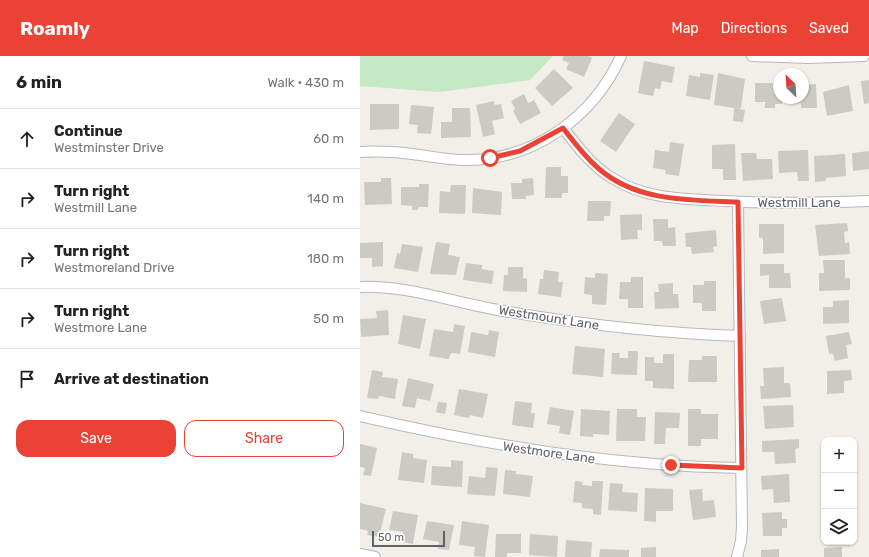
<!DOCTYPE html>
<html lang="en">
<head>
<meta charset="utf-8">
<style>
	:root { --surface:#fff; --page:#f6f6f6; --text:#222; --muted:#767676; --line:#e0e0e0; --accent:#ea4335 }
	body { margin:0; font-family:Rubik,sans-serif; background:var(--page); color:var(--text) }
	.controls { position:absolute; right:12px; bottom:12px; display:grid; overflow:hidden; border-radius:8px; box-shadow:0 1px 3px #0004 }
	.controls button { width:36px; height:36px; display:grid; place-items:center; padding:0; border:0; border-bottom:1px solid var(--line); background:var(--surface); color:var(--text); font:20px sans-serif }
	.compass { position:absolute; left:413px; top:12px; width:36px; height:36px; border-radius:50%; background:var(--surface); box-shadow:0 1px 3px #0004; rotate:335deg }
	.scale { position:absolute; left:12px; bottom:10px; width:73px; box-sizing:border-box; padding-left:4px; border:2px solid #5f6368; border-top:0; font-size:11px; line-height:14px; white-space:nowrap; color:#5f6368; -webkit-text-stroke:3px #fff; paint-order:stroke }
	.stop { position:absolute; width:12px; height:12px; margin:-9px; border:3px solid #ea4335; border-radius:50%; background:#fff }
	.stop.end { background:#ea4335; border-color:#fff; box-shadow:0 1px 4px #0008 }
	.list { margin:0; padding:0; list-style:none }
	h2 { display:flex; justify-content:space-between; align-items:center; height:52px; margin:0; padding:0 16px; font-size:17px }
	h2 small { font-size:13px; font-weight:400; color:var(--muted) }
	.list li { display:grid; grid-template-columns:26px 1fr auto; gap:12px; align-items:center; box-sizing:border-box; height:60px; padding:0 16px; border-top:1px solid var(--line) }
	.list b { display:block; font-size:15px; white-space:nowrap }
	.list p { margin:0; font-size:13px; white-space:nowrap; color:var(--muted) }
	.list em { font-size:13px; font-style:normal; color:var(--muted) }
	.actions { display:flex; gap:8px; padding:12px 16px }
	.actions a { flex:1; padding:9px 0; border:1px solid var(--accent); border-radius:12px; text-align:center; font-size:14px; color:var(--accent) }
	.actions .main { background:var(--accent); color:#fff }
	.icon { flex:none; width:22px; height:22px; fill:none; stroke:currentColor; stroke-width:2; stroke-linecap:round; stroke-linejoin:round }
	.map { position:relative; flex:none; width:509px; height:501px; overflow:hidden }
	header { display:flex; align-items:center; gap:24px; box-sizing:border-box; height:56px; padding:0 20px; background:var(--accent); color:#fff }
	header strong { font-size:19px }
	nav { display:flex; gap:22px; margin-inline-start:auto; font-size:14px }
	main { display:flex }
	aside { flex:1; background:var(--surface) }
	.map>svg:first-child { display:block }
	.green { fill:#c5e8c5 }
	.building { fill:#cccac5 }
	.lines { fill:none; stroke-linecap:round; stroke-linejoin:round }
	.minor-casing { stroke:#b5b8bc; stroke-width:12 }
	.minor { stroke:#fff; stroke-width:10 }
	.route { stroke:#ea4335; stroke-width:5 }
	.labels { text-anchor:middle; stroke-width:3; stroke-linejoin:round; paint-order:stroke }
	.street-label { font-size:13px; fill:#5f6368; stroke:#fff }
</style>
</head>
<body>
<header>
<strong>Roamly</strong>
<nav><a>Map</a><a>Directions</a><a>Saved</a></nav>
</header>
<main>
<aside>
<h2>6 min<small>Walk · 430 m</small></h2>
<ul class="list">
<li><svg class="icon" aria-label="ahead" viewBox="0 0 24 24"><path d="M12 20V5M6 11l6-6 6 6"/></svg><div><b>Continue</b><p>Westminster Drive</p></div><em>60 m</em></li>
<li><svg class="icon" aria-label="right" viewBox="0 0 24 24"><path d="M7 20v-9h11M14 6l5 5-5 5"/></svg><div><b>Turn right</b><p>Westmill Lane</p></div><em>140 m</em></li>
<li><svg class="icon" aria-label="right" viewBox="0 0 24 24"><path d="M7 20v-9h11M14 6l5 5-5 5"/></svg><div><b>Turn right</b><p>Westmoreland Drive</p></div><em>180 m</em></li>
<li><svg class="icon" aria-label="right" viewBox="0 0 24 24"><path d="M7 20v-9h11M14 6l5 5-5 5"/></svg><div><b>Turn right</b><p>Westmore Lane</p></div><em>50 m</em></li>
<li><svg class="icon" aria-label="arrive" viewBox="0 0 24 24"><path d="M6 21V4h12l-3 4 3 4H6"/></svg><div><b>Arrive at destination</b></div></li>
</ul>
<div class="actions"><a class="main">Save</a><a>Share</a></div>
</aside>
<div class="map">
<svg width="509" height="501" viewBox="0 0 509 501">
	<rect width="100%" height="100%" fill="#f1efe8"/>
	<path class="green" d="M0 0H193L170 24 79 36 0 30Z"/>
	<path class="building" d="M204 0H228L232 2 224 21 206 13 209 7 202 4Z
		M284 5 315 11 312 27 302 25 300 33 295 32 293 40 278 37Z
		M194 13 213 32 192 50 175 32Z
		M340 17 354 19 350 44 326 40 329 19 340 21Z
		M358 17 385 23 381 52 379 53 385 54 383 66 373 65 374 52 354 49Z
		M509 24V47L504 48 501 25Z
		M395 27H419V42H422V48H415V52H405V46H395Z
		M456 28 457 52H441V47L431 48 430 42H443V29Z
		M489 29 493 55 467 60 463 36Z
		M164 38 168 47 174 44 181 57 160 68 153 55 155 53 151 45Z
		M134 45 135 49 141 48 144 62 132 65 135 78 123 81 116 49Z
		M10 48H39V73L10 74Z
		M51 49 74 51 71 78 57 77 58 69 49 68Z
		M92 52H110L111 81 81 82V66H92Z
		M259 57 275 68 256 96 240 85Z
		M310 86 324 88 319 120 305 118 306 114 293 112 295 94 309 96Z
		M375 88 376 124H363V113H352V89Z
		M448 94 449 125H438L437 116 419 117 418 95Z
		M509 95V113L493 115 492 97Z
		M381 97H396L397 103H412L413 123 383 125Z
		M485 98 486 120 466 122V125L455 126 454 100Z
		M186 111H201V120H208V137H202V142H185Z
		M21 122H31L32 148 5 149 4 126H21Z
		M173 122 174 139 166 140V143H152L151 127H162V123Z
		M59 128H69L68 151H58V154H52V150L41 149V131H59Z
		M91 129H106L105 158 79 157 80 135 90 136Z
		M113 132 142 136 141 159 112 157Z
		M228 145H251L250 160H244V165H227Z
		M282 158V174H277L278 183 261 184 260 159Z
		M293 163H308V172L315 171 316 190H303L302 185H294Z
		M487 167 488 175 484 176 485 187 489 186 490 198 459 200 455 169Z
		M399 168H424V197L403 198V182H399Z
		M356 174 357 190 353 191 354 196 332 198 331 191H326L325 177Z
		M23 186V210L12 211V202H0V187Z
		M76 186 90 188 88 199 100 201 96 219 70 218Z
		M42 188 63 191 58 216 34 212 37 197 40 198Z
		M463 204H485V222H490V234L459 235V217H464Z
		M106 207 122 209V213L134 215 132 228 103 224Z
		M400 208H424V217H430L431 232H409V219L400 220Z
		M148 211H163V222L167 223V236L143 235 144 219H148Z
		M184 214 199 216 198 226H203L201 241 178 238 180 223H183Z
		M235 217 248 218 246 249 232 248V239L224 238 225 221 235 222Z
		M271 221H283V252H268V243H259L260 226H271Z
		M344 225H356V255H342V247H333V229H344Z
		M313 227V238H318L319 252 295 253 294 236H299L298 228Z
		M422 242 426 265 404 268 400 245Z
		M489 244V267L463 268V251H473V245Z
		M28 254 29 279 1 281 0 263 17 262 16 255Z
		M43 259 66 263 60 293 38 288Z
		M94 268 105 270 100 298 91 297 89 303 69 300 74 273 93 276Z
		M129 274 139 276 135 301 108 296 111 276 128 279Z
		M489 276 492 288 486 289 488 302 475 305 473 298H469L466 280Z
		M215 290 245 293 243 321 212 318Z
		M268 295H278L277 319 251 318 252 297H260L259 302H268Z
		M303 298H314V333L293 332V325H285V301H294V307H303Z
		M342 300H357V326H328L329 304H342Z
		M424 311V327H430L431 341 401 343 400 330H404L403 312Z
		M12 314 23 316 22 321 38 323 35 343 19 340 18 343 7 342Z
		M491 314 492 324 484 325V337L467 338V315Z
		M48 322 74 328 70 345 57 342 55 352 42 350Z
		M99 333 128 338 123 362 110 359 109 362 94 359Z
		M155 345 172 347 171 357H175L173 372 152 369Z
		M78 346 87 347 85 358 76 356Z
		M433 349 434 371 405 373 403 350Z
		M190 351 214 355 210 379 199 377 200 370 187 368Z
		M221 353 250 355 249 379 233 378V381L220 380Z
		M257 353H277V361H286L285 385H256Z
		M328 353H341V358H358V383H341V390H328Z
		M295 356 320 357 319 372H306L305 388H294Z
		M439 383V392L435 393 436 407 415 408 414 396H402V385Z
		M0 388 17 392 11 420 3 419 5 412 0 411Z
		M42 396 53 398V402L67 404 64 427 38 424Z
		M91 404 103 405 102 431 71 429 72 410 91 411Z
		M126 411 138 412 135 440 107 438 109 420 125 422Z
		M145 414 156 415V418L173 420 170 441 143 438Z
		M461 417H464V436H462Z
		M429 418 430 446 414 447 413 433 402 434 401 420Z
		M215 425 223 426 222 429 232 430V425H243L241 459 233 458V453L222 452V447L213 446Z
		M250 427 263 428 262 436 278 437 277 456 248 454Z
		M285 432 313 433V455H296V466L284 465Z
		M342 433 343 445 354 444 356 461 333 464 329 434Z
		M0 447 26 453 19 481 7 479 8 475 0 473Z
		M33 455 58 459 53 488 42 486 43 476 29 474Z
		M422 456V463H427V472H422V480H403L402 457Z
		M67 465 94 469 89 494 78 493 79 486 63 483Z
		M102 465 129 469 125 501 114 500 115 491 99 489Z
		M136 478H161V497H147V501H135Z
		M170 478 198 480 197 501 169 499Z
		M206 484 232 486 231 501H205Z
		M296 491V501H281V492Z
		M482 491V501H464V492Z
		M240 493 269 494V501H239Z
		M419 493V501H401V494Z"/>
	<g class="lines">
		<defs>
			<path id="minor" d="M392 0 448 2 504 0
				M203 72C218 91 231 109 252 122 286 144 327 143 366 145 414 148 461 147 509 145
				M0 96C17 95 35 96 52 98 71 100 90 105 109 104 176 103 234 60 261 0
				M0 231C46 229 92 246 138 254 218 268 298 277 380 280
				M0 360C126 389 252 410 381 412
				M0 498 15 501
				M377 501 381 485 382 471 378 146"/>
		</defs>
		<use href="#minor" class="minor-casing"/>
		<use href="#minor" class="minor"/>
	</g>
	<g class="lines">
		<path class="route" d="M130 102 160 95 203 72C214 86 224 100 238 112 276 146 330 144 378 146L382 412 311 409"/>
	</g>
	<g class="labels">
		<g class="street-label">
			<text x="439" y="151">Westmill Lane</text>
			<text transform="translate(189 261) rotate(9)" y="5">Westmount Lane</text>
			<text transform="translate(189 396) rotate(8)" y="5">Westmore Lane</text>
		</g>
	</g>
</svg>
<div class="controls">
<button>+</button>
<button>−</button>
<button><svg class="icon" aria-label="layers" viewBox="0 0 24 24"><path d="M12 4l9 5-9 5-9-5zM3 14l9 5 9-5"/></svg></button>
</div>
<svg class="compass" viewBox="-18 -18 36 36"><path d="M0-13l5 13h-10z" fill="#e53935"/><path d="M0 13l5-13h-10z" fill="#767676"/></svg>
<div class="scale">50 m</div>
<div class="stop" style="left:130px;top:102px"></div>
<div class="stop end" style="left:311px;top:409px"></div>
</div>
</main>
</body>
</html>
